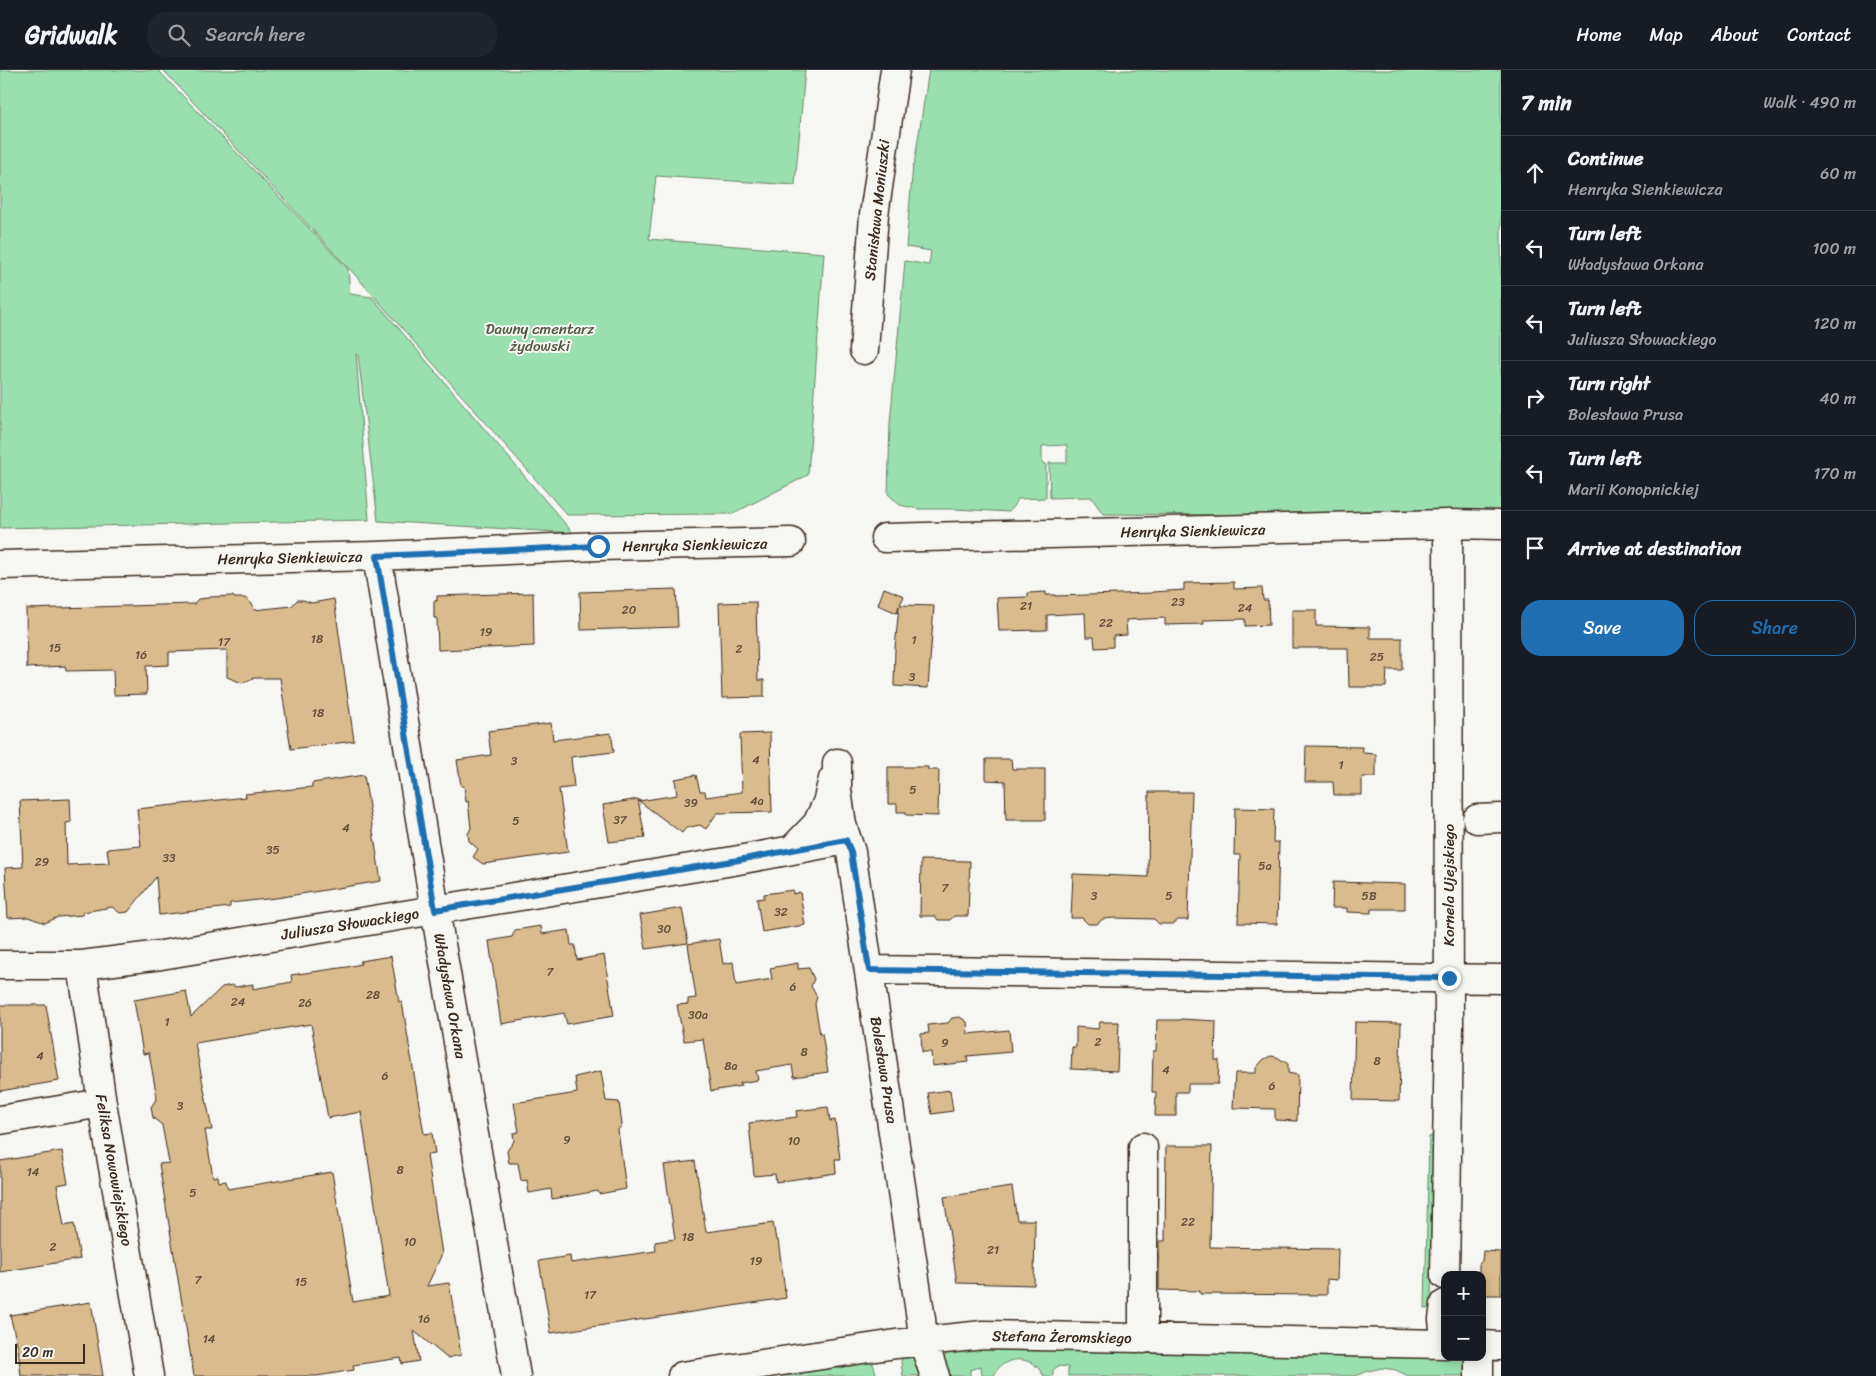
<!DOCTYPE html>
<html lang="en">
<head>
<meta charset="utf-8">
<style>
	:root { --surface:#171b24; --page:#20242c; --text:#f1f3f6; --muted:#9ea1a6; --line:#363941; --accent:#1f6fb2 }
	body { margin:0; font-family:Sriracha,sans-serif; background:var(--page); color:var(--text) }
	.controls { position:absolute; right:15px; bottom:15px; display:grid; overflow:hidden; border-radius:10px; box-shadow:0 2px 12px #0003 }
	.controls button { width:45px; height:45px; display:grid; place-items:center; padding:0; border:0; border-bottom:1px solid var(--line); background:var(--surface); color:var(--text); font:25px sans-serif }
	.scale { position:absolute; left:15px; bottom:12px; width:70px; box-sizing:border-box; padding-left:5px; border:2px solid #3b2a1e; border-top:0; font-size:14px; line-height:18px; white-space:nowrap; color:#3b2a1e; -webkit-text-stroke:4px #f6f6f2; paint-order:stroke }
	.stop { position:absolute; width:15px; height:15px; margin:-11px; border:4px solid #1f6fb2; border-radius:50%; background:#fff }
	.stop.end { background:#1f6fb2; border-color:#fff; box-shadow:0 1px 5px #0008 }
	.list { margin:0; padding:0; list-style:none }
	h2 { display:flex; justify-content:space-between; align-items:center; height:65px; margin:0; padding:0 20px; font-size:21px }
	h2 small { font-size:16px; font-weight:400; color:var(--muted) }
	.list li { display:grid; grid-template-columns:32px 1fr auto; gap:15px; align-items:center; box-sizing:border-box; height:75px; padding:0 20px; border-top:1px solid var(--line) }
	.list b { display:block; font-size:19px; white-space:nowrap }
	.list p { margin:0; font-size:16px; white-space:nowrap; color:var(--muted) }
	.list em { font-size:16px; font-style:normal; color:var(--muted) }
	.actions { display:flex; gap:10px; padding:15px 20px }
	.actions a { flex:1; padding:11px 0; border:1px solid var(--accent); border-radius:20px; text-align:center; font-size:18px; color:var(--accent) }
	.actions .main { background:var(--accent); color:#fff }
	.icon { flex:none; width:28px; height:28px; fill:none; stroke:currentColor; stroke-width:2; stroke-linecap:round; stroke-linejoin:round }
	.map { position:relative; flex:none; width:1501px; height:1306px; overflow:hidden }
	header { display:flex; align-items:center; gap:30px; box-sizing:border-box; height:70px; padding:0 25px; background:var(--surface); border-bottom:1px solid var(--line) }
	header strong { font-size:24px }
	nav { display:flex; gap:28px; margin-inline-start:auto; font-size:18px }
	.search { width:350px; height:45px; background:var(--page); display:flex; align-items:center; gap:12px; box-sizing:border-box; padding:0 18px; border-radius:20px; color:var(--muted); font-size:19px }
	main { display:flex }
	aside { flex:1; background:var(--surface) }
	.map>svg:first-child { display:block }
	.green { fill:#99e0ae; stroke:#6a8566 }
	.building { fill:#d9bb8d; stroke:#3b2a1e; fill-rule:evenodd }
	.lines { fill:none; stroke-linecap:round; stroke-linejoin:round }
	.minor-casing { stroke:#3b2a1e; stroke-width:31 }
	.minor { stroke:#f6f6f2; stroke-width:28 }
	.route { stroke:#1f6fb2; stroke-width:6 }
	.labels { text-anchor:middle; stroke-width:4; stroke-linejoin:round; paint-order:stroke }
	.number-label { font-size:12px; fill:#624e3a }
	.street-label { font-size:15px; fill:#3b2a1e; stroke:#f6f6f2 }
	.park-label { font-size:15px; fill:#525842; stroke:#f6f6f2 }
</style>
</head>
<body>
<header>
<strong>Gridwalk</strong>
<div class="search"><svg class="icon" aria-label="search" viewBox="0 0 24 24"><circle cx="10" cy="10" r="6"/><path d="M15 15l6 6"/></svg>Search here</div>
<nav><a>Home</a><a>Map</a><a>About</a><a>Contact</a></nav>
</header>
<main>
<div class="map">
<svg width="1501" height="1306" viewBox="0 0 1501 1306">
	<rect width="100%" height="100%" fill="#f6f6f2"/>
	<filter id="ink" filterUnits="userSpaceOnUse"><feTurbulence type="fractalNoise" baseFrequency=".02" numOctaves="2"/><feDisplacementMap in="SourceGraphic" scale="10" xChannelSelector="R" yChannelSelector="G"/><feConvolveMatrix kernelMatrix="1 2 1 2 8 2 1 2 1" color-interpolation-filters="sRGB"/></filter>
	<g filter="url(#ink)">
		<path class="green" d="M0 0H158L348 199 350 224 372 227 573 463 378 451 358 285 356 284 369 450 0 458Z
			M163 0H805L795 115 656 106 649 169 824 183 808 405 732 444 567 445 356 206Z
			M929 0H1501V447L1103 444 1091 427 1050 428 1049 393H1067V375L1042 376V393L1046 394V428L1018 429 1009 442 954 439H918L900 435 888 424 890 353 905 191 929 195 931 181 906 177 913 95H914Z
			M1434 1065 1431 1238 1425 1239 1429 1067Z
			M951 1278 1465 1287 1469 1306H1408L1396 1300 1382 1298 1368 1301 1356 1306H1068V1297L1058 1296 1053 1300V1306H1044C1041 1303 1039 1298 1036 1296 1022 1284 999 1290 994 1306H982L981 1296 970 1300V1306H945C943 1294 942 1286 951 1278Z
			M909 1284 918 1291 921 1306H903L901 1292 903 1285Z
			M872 1291 877 1306H771Z"/>
		<path class="building" d="M1234 512V519L1262 518 1263 530H1268L1269 555 1245 556V549L1203 550 1204 554 1165 555V548L1126 550 1127 565 1113 566V577L1095 578 1094 567H1086L1085 543 1047 545V560L999 561 997 528 1028 527V523L1046 522V525H1055V526L1152 523V522L1184 520V513Z
			M884 518 904 526 900 535 934 536 928 618 894 616 895 578 899 536 897 543 878 535Z
			M676 519 678 557 581 560 580 522Z
			M533 523 534 576 438 580 437 548H434V531H437V526Z
			M233 526 234 528H245L253 535 254 540 292 536 297 530H303L312 533 334 529 354 671 291 679 280 608H254L242 613 227 607V580L169 582V595L146 596 147 624 114 625 113 600 66 601 65 596 27 598 26 539 194 534 198 529 209 528V527Z
			M756 532 758 610H764V627L722 628 719 533Z
			M1292 540H1316V556L1370 557V568H1402V600H1387L1386 617H1349L1348 578H1292Z
			M551 653 553 670 611 663 614 682 571 687 574 717 559 719 568 782 483 794 473 787 478 779 469 771 468 764 471 758 468 731 466 732 464 716H461L457 690 491 685 488 661Z
			M770 663 772 742 717 743 706 759 700 755 686 758 682 763 639 731 677 725 675 709 696 705 700 721H705L706 727 742 722 740 664Z
			M1306 676 1362 677 1363 683 1376 684V707H1362V725H1334L1333 712H1305Z
			M986 689H1011L1012 699H1045V750H1006L1005 711 986 710Z
			M888 697H928V700H939L938 746 906 745V742H897V734H888Z
			M364 705 381 811 276 828 230 833V837L159 845 156 807 128 842 120 843 112 837 83 842V845L58 847 45 853 28 847 8 848 5 798 23 797 20 731 70 729 71 752 66 753 67 795 109 793 107 779 141 776 137 739 246 727 245 724 312 717V713Z
			M1149 722H1192L1188 850H1178L1173 854H1159L1154 849 1115 848 1103 849 1097 854H1088L1082 848H1071L1073 804 1148 807Z
			M638 729 645 768 609 772 603 735Z
			M1235 738 1274 739 1273 772H1279L1277 854 1238 853 1240 785H1234Z
			M921 790 970 791 968 846H954L950 850H938L935 846H920Z
			M1333 812 1405 814V839H1371V843L1347 842V838H1332Z
			M793 820V824L800 822 805 855 762 862 757 829 764 828V824Z
			M682 838 688 873 646 879 640 845Z
			M541 856 542 864 569 860 571 875H575L577 890 604 885 614 946 567 954 564 943 501 954 489 871 512 867 515 860Z
			M719 869 723 894 733 892 736 915 772 909 770 898 798 893V899L809 898 814 909 811 916 817 927 815 934 820 964 822 963 828 1002 794 1007 792 995 756 1001 758 1010 740 1013 741 1016 711 1021 703 969 684 971 677 935 688 934V929L696 928 688 874Z
			M391 886 399 932H402L424 1064 432 1063 435 1084 427 1085 442 1184 427 1216 449 1213 461 1285 447 1288 414 1261 419 1291 402 1294 401 1288 353 1295 354 1300 317 1306H194L159 1094 169 1093 162 1055 153 1048 151 1037 157 1028 149 983 143 984 134 930 186 921 191 947 222 917 232 915 236 917 253 914V919L292 912 291 905 347 897 361 894 360 891ZM311 954 328 1048 361 1042 389 1226 353 1232 332 1102 228 1119 226 1111 219 1112 218 1106 213 1107 205 1060H212L195 973Z
			M0 935H46L59 1011 0 1021Z
			M960 947 967 952 968 964 1009 960 1011 982 967 986 968 992 932 996 931 982H922L921 964 929 963 928 955 948 953 952 948Z
			M1181 949 1216 951 1215 990H1219L1218 1014H1188V1022H1176V1046H1155L1156 1022H1152L1153 981H1156L1157 950H1181Z
			M1100 952H1119L1117 1001 1071 999 1072 977H1076V957L1098 959Z
			M1355 952 1401 953 1399 1031 1353 1030Z
			M1271 986 1277 987 1288 994V1003L1298 1005 1297 1051 1275 1050V1039L1233 1038 1235 1003H1256V998L1264 989Z
			M601 1001 606 1031 619 1032 622 1055 618 1060 626 1119 599 1124 598 1121 552 1129 551 1119 529 1123 527 1110 521 1111 518 1093H509L507 1081 514 1071 513 1063 519 1062 514 1033 577 1023 575 1007Z
			M950 1020 953 1041 932 1044 928 1023Z
			M828 1037 830 1051 835 1050 840 1089H835L836 1103 776 1112 775 1104 754 1106 749 1053 797 1047 796 1041Z
			M1166 1076H1212L1210 1177 1338 1179 1337 1210 1327 1209V1225L1200 1224V1221L1159 1220V1171H1165Z
			M62 1081 68 1113 57 1115 64 1156 74 1154 80 1189 0 1202V1091Z
			M695 1091 706 1162 773 1153 776 1170H778L786 1228 551 1263 539 1191 570 1186 571 1193 656 1181 655 1172 675 1169 664 1095Z
			M1012 1117 1017 1150H1035L1034 1215 957 1213 944 1127Z
			M1483 1181 1501 1182V1225H1482V1205L1479 1202V1194L1482 1191Z
			M91 1232 103 1306H21L18 1278 10 1245Z"/>
		<g class="lines">
			<defs>
				<path id="minor" d="M864 280 874 145 895 0
					M885 468 1448 454 1501 455
					M377 486 435 840 516 1306
					M0 495 377 486 598 476 791 472
					M837 693V720L842 755 851 782 921 1249 923 1271 935 1306
					M1477 749 1501 748
					M793 779 817 754 827 733 833 709
					M0 895H82L161 885 733 791 846 770
					M82 895 102 1033 149 1306
					M869 900 1501 909
					M0 1050 102 1033
					M1143 1077V1269
					M1445 1205 1449 958 1448 454
					M1445 1234 1443 1249 1445 1270
					M1482 1275 1501 1276
					M1479 1287V1306
					M682 1306 896 1274 983 1265 1445 1274"/>
			</defs>
			<use href="#minor" class="minor-casing"/>
			<use href="#minor" class="minor"/>
		</g>
	</g>
	<g class="lines" filter="url(#ink)">
		<path class="route" d="M598 476 377 486 435 840 733 791 846 770 851 782 869 900 1449 908"/>
	</g>
	<g class="labels">
		<g class="number-label">
			<text x="1178" y="536">23</text>
			<text x="1026" y="540">21</text>
			<text x="1245" y="542">24</text>
			<text x="629" y="544">20</text>
			<text x="1106" y="557">22</text>
			<text x="486" y="566">19</text>
			<text x="317" y="573">18</text>
			<text x="914" y="574">1</text>
			<text x="224" y="576">17</text>
			<text x="55" y="582">15</text>
			<text x="739" y="583">2</text>
			<text x="141" y="589">16</text>
			<text x="1377" y="591">25</text>
			<text x="912" y="611">3</text>
			<text x="318" y="647">18</text>
			<text x="756" y="694">4</text>
			<text x="514" y="695">3</text>
			<text x="1341" y="699">1</text>
			<text x="913" y="724">5</text>
			<text x="757" y="735">4a</text>
			<text x="691" y="737">39</text>
			<text x="620" y="754">37</text>
			<text x="516" y="755">5</text>
			<text x="346" y="762">4</text>
			<text x="273" y="784">35</text>
			<text x="169" y="792">33</text>
			<text x="42" y="796">29</text>
			<text x="1265" y="800">5a</text>
			<text x="945" y="822">7</text>
			<text x="1094" y="830">3</text>
			<text x="1169" y="830">5</text>
			<text x="1369" y="830">5B</text>
			<text x="781" y="846">32</text>
			<text x="664" y="863">30</text>
			<text x="550" y="906">7</text>
			<text x="793" y="921">6</text>
			<text x="373" y="929">28</text>
			<text x="238" y="936">24</text>
			<text x="305" y="937">26</text>
			<text x="698" y="949">30a</text>
			<text x="167" y="956">1</text>
			<text x="1098" y="976">2</text>
			<text x="945" y="977">9</text>
			<text x="804" y="986">8</text>
			<text x="40" y="990">4</text>
			<text x="1377" y="995">8</text>
			<text x="731" y="1000">8a</text>
			<text x="1166" y="1004">4</text>
			<text x="385" y="1010">6</text>
			<text x="1272" y="1020">6</text>
			<text x="180" y="1040">3</text>
			<text x="567" y="1074">9</text>
			<text x="794" y="1075">10</text>
			<text x="400" y="1104">8</text>
			<text x="33" y="1106">14</text>
			<text x="193" y="1127">5</text>
			<text x="1188" y="1156">22</text>
			<text x="688" y="1171">18</text>
			<text x="410" y="1176">10</text>
			<text x="53" y="1181">2</text>
			<text x="993" y="1184">21</text>
			<text x="756" y="1195">19</text>
			<text x="198" y="1214">7</text>
			<text x="301" y="1216">15</text>
			<text x="590" y="1229">17</text>
			<text x="424" y="1253">16</text>
			<text x="209" y="1273">14</text>
		</g>
		<g class="street-label">
			<text transform="translate(877 140) rotate(-84)" y="5">Stanisława Moniuszki</text>
			<text transform="translate(1193 461) rotate(-1)" y="5">Henryka Sienkiewicza</text>
			<text transform="translate(695 475) rotate(-1)" y="5">Henryka Sienkiewicza</text>
			<text transform="translate(290 488) rotate(-1)" y="5">Henryka Sienkiewicza</text>
			<text transform="translate(1449 815) rotate(-90)" y="5">Kornela Ujejskiego</text>
			<text transform="translate(350 854) rotate(-9)" y="5">Juliusza Słowackiego</text>
			<text transform="translate(450 926) rotate(80)" y="5">Władysława Orkana</text>
			<text transform="translate(884 1000) rotate(81)" y="5">Bolesława Prusa</text>
			<text transform="translate(114 1100) rotate(80)" y="5">Feliksa Nowowiejskiego</text>
			<text transform="translate(1062 1267) rotate(1)" y="5">Stefana Żeromskiego</text>
		</g>
		<g class="park-label">
			<text x="540" y="264">Dawny cmentarz<tspan x="540" dy="17">żydowski</tspan></text>
		</g>
	</g>
</svg>
<div class="controls">
<button>+</button>
<button>−</button>
</div>
<div class="scale">20 m</div>
<div class="stop" style="left:598px;top:476px"></div>
<div class="stop end" style="left:1449px;top:908px"></div>
</div>
<aside>
<h2>7 min<small>Walk · 490 m</small></h2>
<ul class="list">
<li><svg class="icon" aria-label="ahead" viewBox="0 0 24 24"><path d="M12 20V5M6 11l6-6 6 6"/></svg><div><b>Continue</b><p>Henryka Sienkiewicza</p></div><em>60 m</em></li>
<li><svg class="icon" aria-label="left" viewBox="0 0 24 24"><path d="M17 20v-9H6M10 6l-5 5 5 5"/></svg><div><b>Turn left</b><p>Władysława Orkana</p></div><em>100 m</em></li>
<li><svg class="icon" aria-label="left" viewBox="0 0 24 24"><path d="M17 20v-9H6M10 6l-5 5 5 5"/></svg><div><b>Turn left</b><p>Juliusza Słowackiego</p></div><em>120 m</em></li>
<li><svg class="icon" aria-label="right" viewBox="0 0 24 24"><path d="M7 20v-9h11M14 6l5 5-5 5"/></svg><div><b>Turn right</b><p>Bolesława Prusa</p></div><em>40 m</em></li>
<li><svg class="icon" aria-label="left" viewBox="0 0 24 24"><path d="M17 20v-9H6M10 6l-5 5 5 5"/></svg><div><b>Turn left</b><p>Marii Konopnickiej</p></div><em>170 m</em></li>
<li><svg class="icon" aria-label="arrive" viewBox="0 0 24 24"><path d="M6 21V4h12l-3 4 3 4H6"/></svg><div><b>Arrive at destination</b></div></li>
</ul>
<div class="actions"><a class="main">Save</a><a>Share</a></div>
</aside>
</main>
</body>
</html>
